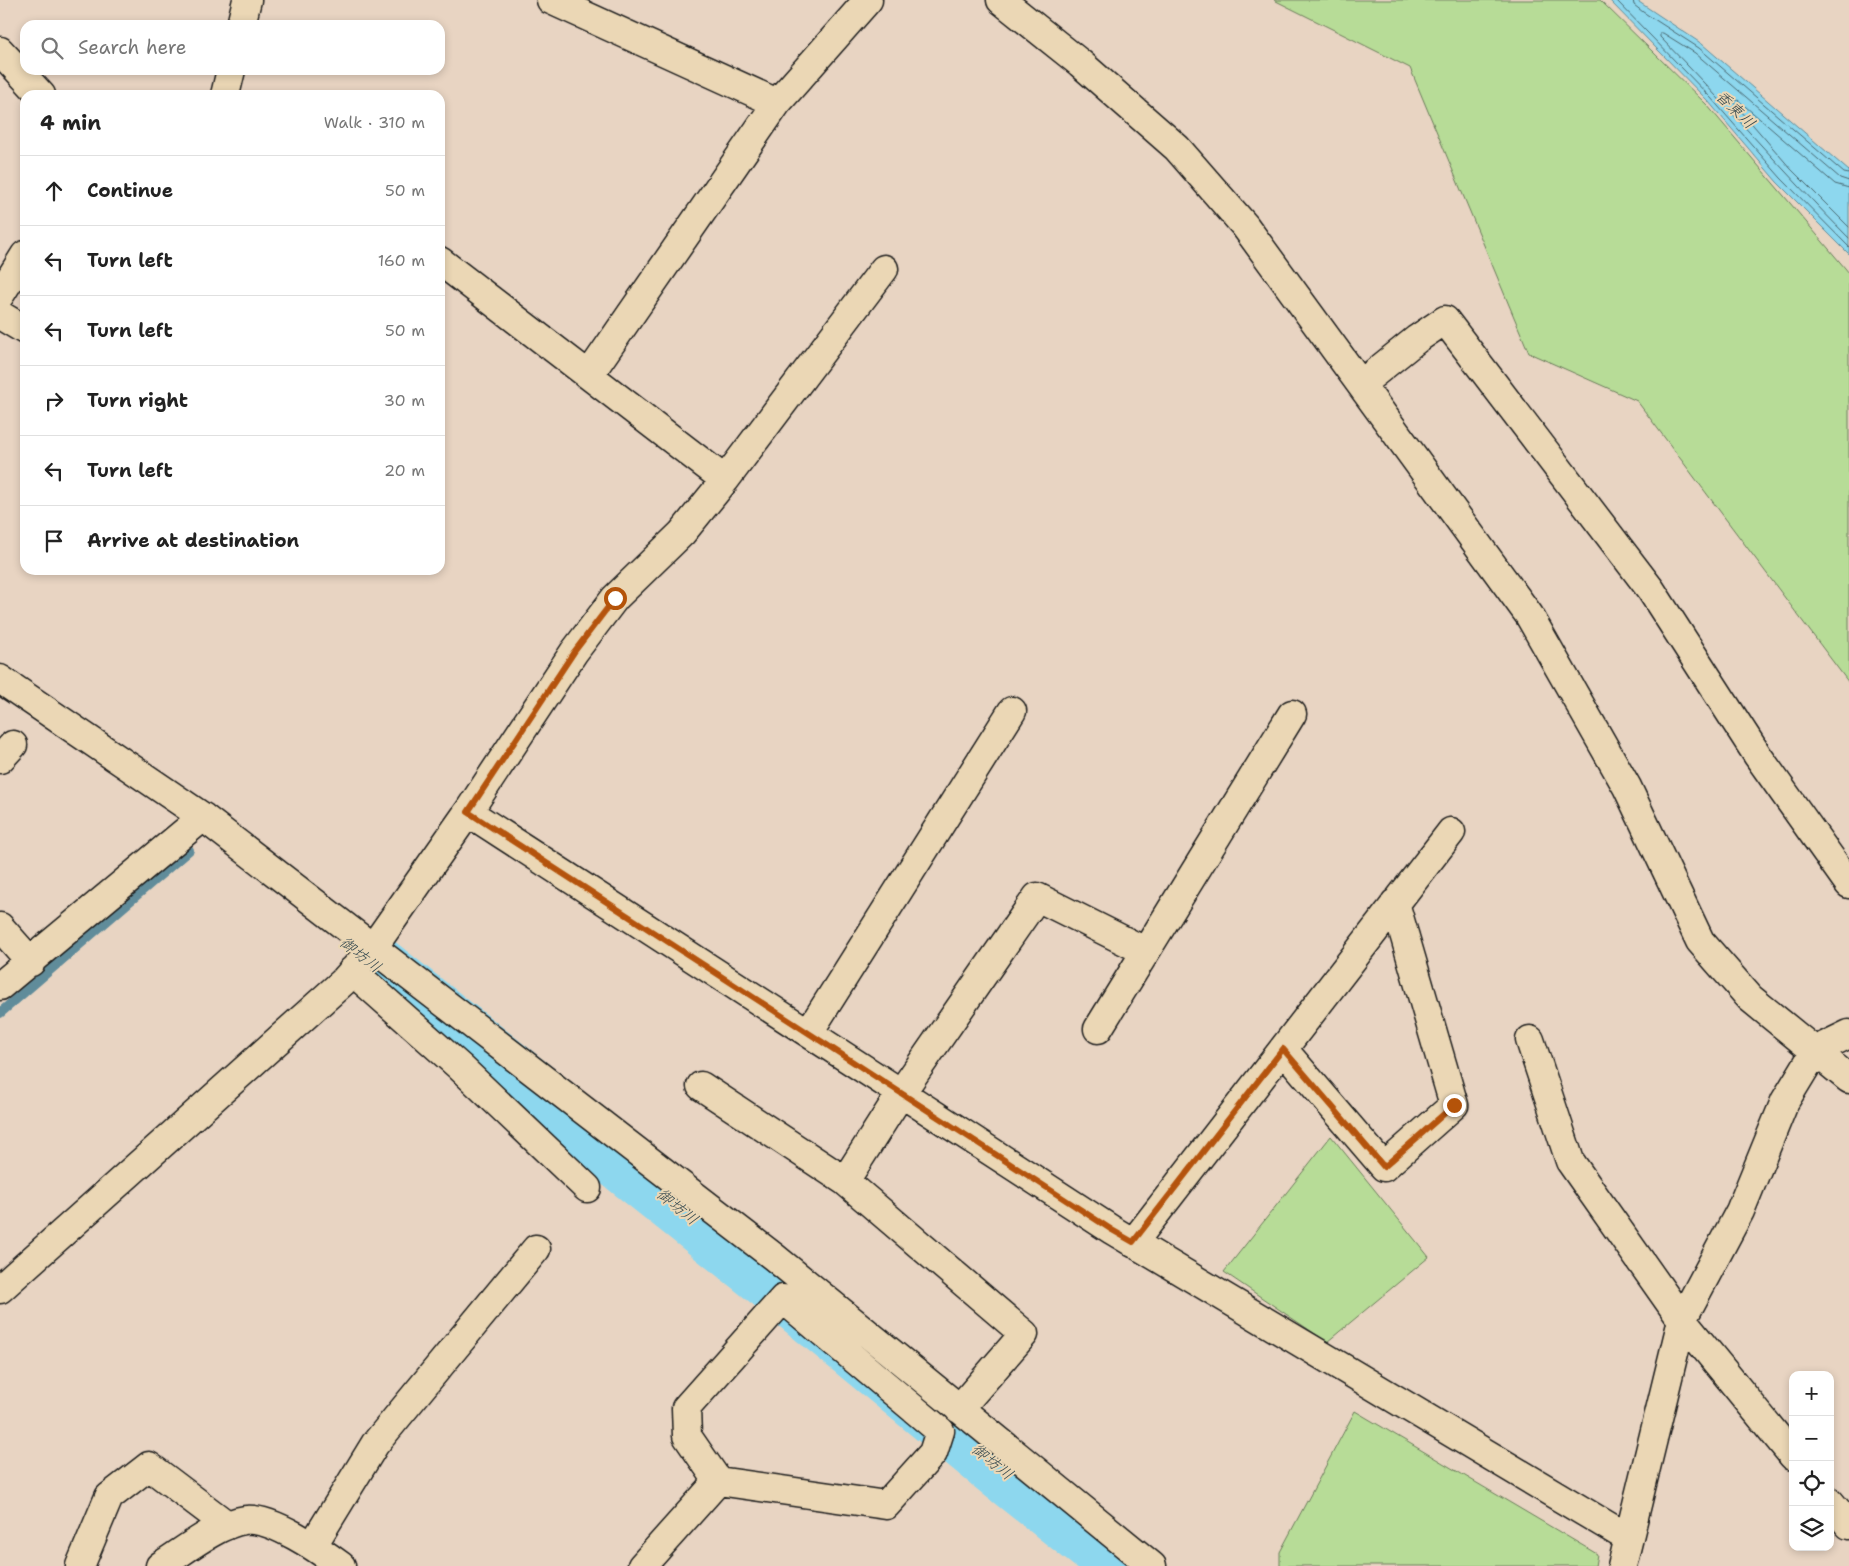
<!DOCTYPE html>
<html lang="en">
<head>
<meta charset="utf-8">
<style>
	:root { --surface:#fff; --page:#f6f6f6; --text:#222; --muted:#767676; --line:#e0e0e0 }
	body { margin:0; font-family:"Shantell Sans","Klee One",sans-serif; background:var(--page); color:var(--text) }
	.controls { position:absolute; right:15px; bottom:15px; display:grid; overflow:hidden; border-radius:10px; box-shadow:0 2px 8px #0003 }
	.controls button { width:45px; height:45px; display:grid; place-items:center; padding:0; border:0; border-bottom:1px solid var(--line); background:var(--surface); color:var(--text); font:25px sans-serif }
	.stop { position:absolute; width:15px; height:15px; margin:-11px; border:4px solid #b45309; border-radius:50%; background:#fff }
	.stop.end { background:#b45309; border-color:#fff; box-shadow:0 1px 5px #0008 }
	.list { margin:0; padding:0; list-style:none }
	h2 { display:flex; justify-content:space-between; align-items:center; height:65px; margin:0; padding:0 20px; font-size:21px }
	h2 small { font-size:16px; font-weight:400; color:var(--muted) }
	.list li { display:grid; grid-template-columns:32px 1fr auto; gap:15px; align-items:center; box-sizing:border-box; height:70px; padding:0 20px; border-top:1px solid var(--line) }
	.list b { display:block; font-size:19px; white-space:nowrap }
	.list em { font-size:16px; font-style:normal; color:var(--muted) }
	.icon { flex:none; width:28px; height:28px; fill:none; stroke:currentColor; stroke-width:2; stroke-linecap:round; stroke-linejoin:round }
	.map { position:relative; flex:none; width:1849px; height:1566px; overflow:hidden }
	.search { position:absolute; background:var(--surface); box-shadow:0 2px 8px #0003; left:20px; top:20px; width:425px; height:55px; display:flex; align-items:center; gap:12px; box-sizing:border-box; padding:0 18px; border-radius:15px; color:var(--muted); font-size:19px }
	.panel { position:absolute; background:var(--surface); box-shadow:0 2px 8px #0003; left:20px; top:90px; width:425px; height:485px; border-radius:15px }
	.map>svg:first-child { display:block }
	.green { fill:#b7dc97; stroke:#6a7c5a }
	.water { fill:#8dd7ee; stroke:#608c9a }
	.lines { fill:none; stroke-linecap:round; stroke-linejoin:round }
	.shore { stroke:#496770; stroke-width:1 }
	.stream { stroke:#608c9a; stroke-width:10 }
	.river { stroke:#8dd7ee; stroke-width:61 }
	.minor-casing { stroke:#1c1c1c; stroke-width:31 }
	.tertiary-casing { stroke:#1c1c1c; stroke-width:31 }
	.minor { stroke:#ebd7b5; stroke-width:28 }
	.tertiary { stroke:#ebd7b5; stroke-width:28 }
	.route { stroke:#b45309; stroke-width:6 }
	.labels { text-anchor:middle; stroke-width:4; stroke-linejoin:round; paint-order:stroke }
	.water-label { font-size:16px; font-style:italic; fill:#384b50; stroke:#ebd7b5 }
</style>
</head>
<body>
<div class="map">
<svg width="1849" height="1566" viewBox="0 0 1849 1566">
	<rect width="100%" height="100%" fill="#e8d4c2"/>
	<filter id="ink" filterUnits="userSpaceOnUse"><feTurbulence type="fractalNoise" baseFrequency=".02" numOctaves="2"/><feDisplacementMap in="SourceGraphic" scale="10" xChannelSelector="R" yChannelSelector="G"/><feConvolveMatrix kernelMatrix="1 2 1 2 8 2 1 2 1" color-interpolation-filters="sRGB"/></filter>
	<g filter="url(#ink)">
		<path class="green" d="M1274 0H1600L1707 105 1845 268 1849 273V683L1637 401 1529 353 1410 68Z
			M1331 1136 1429 1257 1327 1342 1224 1272Z
			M1355 1411 1597 1554 1595 1566H1280V1552Z"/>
		<path class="water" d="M1609 0H1636L1702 44 1849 171V254L1777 182 1708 101Z"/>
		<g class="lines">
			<path class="shore" d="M1616 0 1711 98 1781 178 1849 247
				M1633 0 1634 5 1643 12 1699 48 1844 173 1849 174
				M1849 181 1840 178 1695 53 1663 33H1660V37C1725 103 1784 173 1849 238
				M1849 188 1835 184 1738 100 1735 101V104L1791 169 1849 227"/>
			<path class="stream" d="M0 1013 189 850"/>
			<path class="river" d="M378 967 771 1280 1004 1472 1123 1566"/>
			<defs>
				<path id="minor" d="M551 0 777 103
					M1001 0 1080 63 1177 148 1245 226 1529 615 1627 787 1700 941 1750 998 1849 1079
					M241 25 247 0
					M0 51 41 95
					M225 95 231 70
					M0 295 25 255
					M0 315 25 330
					M589 375 777 103 868 0
					M1361 384 1417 339 1445 320 1651 590 1758 756 1849 884
					M725 480 884 269
					M0 679 203 817 774 1257 1152 1566
					M0 759 13 745
					M468 812 1112 1230 1628 1538
					M0 927 31 962
					M352 971 460 1067 587 1188
					M0 986 203 817
					M1098 1029 1292 714
					M809 1032 1012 711
					M1530 1040 1570 1161 1682 1320 1793 1456
					M1283 1049 1384 1167 1454 1105 1395 903
					M701 1086 845 1181 1024 1334 959 1409
					M845 1181 901 1093 1037 897 1145 951
					M1133 1243 1451 832
					M0 1289 343 982 372 949 468 812 574 652 615 598 682 533 725 480 440 261
					M783 1299 940 1431 933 1453 886 1505 718 1481 687 1436 686 1408Z
					M1830 1502 1849 1525
					M313 1545 375 1444 536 1249
					M80 1566 109 1497 149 1466 227 1525
					M642 1566 718 1481
					M1622 1566 1682 1320 1740 1211 1785 1101 1816 1050 1849 1034"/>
				<path id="tertiary" d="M160 1566C184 1551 217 1524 245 1520 271 1516 321 1551 341 1566"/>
			</defs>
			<use href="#minor" class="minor-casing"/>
			<use href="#tertiary" class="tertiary-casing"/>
			<use href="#minor" class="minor"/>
			<use href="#tertiary" class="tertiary"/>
		</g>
	</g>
	<g class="lines" filter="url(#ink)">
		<path class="route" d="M615 598 574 652 468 812 1112 1230 1133 1242 1283 1049 1384 1167 1454 1105"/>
	</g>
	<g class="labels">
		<g class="water-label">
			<text transform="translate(1736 109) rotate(44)" y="6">香東川</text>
			<text transform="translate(361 954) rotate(38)" y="6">御坊川</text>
			<text transform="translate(678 1206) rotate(39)" y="6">御坊川</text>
			<text transform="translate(993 1461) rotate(39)" y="6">御坊川</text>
		</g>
	</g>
</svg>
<div class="controls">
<button>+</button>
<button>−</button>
<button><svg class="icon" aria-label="locate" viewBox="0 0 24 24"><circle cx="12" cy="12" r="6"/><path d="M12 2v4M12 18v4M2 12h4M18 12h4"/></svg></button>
<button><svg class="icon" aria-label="layers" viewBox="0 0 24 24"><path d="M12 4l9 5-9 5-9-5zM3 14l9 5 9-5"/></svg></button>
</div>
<div class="stop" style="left:615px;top:598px"></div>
<div class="stop end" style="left:1454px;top:1105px"></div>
<div class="search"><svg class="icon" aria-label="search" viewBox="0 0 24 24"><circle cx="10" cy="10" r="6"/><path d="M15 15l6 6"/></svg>Search here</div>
<section class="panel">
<h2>4 min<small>Walk · 310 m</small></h2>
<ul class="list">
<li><svg class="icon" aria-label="ahead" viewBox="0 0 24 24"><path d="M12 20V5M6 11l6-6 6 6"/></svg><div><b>Continue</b></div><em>50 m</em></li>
<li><svg class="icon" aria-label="left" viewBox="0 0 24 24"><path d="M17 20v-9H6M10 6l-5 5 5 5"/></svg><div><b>Turn left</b></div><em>160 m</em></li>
<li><svg class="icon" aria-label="left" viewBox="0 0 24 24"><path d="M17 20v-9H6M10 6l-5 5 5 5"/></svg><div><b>Turn left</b></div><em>50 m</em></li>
<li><svg class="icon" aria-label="right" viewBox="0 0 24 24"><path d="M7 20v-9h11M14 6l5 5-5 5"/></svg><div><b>Turn right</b></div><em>30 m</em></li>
<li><svg class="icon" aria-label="left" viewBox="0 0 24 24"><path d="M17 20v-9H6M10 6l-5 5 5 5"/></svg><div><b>Turn left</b></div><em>20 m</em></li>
<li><svg class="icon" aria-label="arrive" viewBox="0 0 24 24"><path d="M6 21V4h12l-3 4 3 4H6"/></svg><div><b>Arrive at destination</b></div></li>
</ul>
</section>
</div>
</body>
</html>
